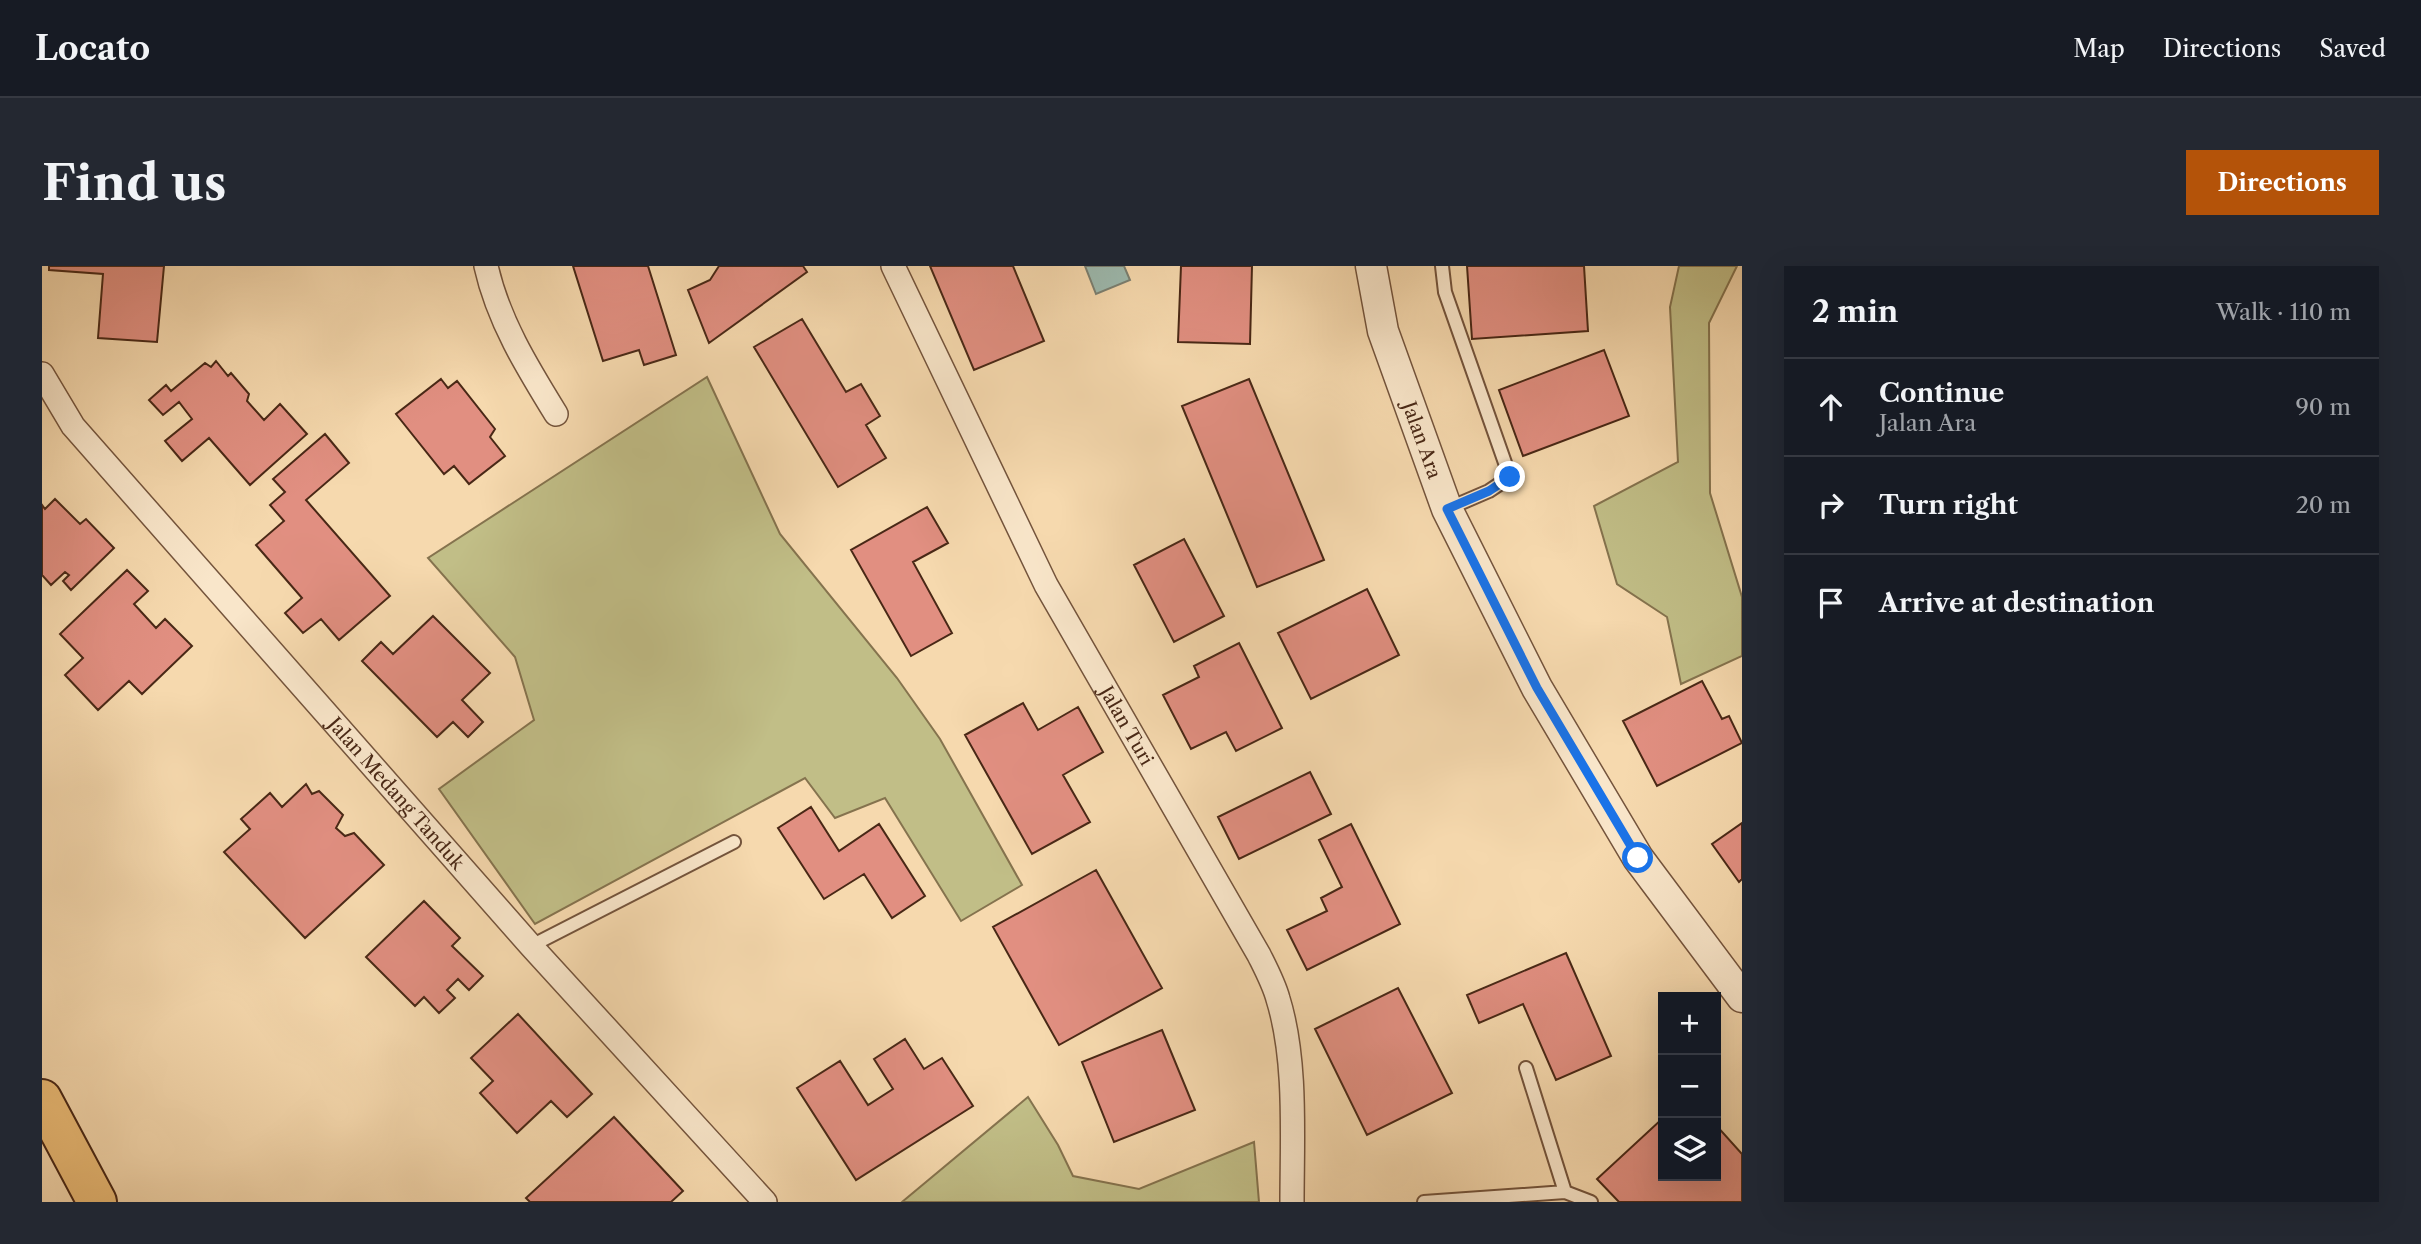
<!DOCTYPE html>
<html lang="en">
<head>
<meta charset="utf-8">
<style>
	:root { --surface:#171b24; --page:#242831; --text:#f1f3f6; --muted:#9ea1a6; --line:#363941; --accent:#b45309 }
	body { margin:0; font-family:"Libre Caslon Text",serif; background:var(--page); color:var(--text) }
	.controls { position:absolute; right:21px; bottom:21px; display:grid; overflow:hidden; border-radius:0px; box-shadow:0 7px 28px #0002 }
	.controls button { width:63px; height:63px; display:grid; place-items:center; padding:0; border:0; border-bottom:2px solid var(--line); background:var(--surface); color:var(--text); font:35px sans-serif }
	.stop { position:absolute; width:21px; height:21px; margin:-16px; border:5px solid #1a73e8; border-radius:50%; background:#fff }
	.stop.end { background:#1a73e8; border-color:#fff; box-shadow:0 2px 7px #0008 }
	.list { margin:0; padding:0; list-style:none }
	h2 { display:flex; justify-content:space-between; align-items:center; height:91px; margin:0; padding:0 28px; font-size:30px }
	h2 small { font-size:23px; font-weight:400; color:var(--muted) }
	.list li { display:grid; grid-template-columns:46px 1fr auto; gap:21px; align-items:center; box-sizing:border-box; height:98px; padding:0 28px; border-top:2px solid var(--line) }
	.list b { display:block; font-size:26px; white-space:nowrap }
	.list p { margin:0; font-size:23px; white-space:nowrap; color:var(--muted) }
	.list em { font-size:23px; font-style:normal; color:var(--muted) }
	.icon { flex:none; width:38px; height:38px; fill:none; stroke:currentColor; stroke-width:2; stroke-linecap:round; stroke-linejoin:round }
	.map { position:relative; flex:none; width:1700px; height:936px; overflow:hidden; border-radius:0px }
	header { display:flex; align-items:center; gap:42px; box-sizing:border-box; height:98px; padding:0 35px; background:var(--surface); border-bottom:2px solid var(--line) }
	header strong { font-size:33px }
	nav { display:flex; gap:38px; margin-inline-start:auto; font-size:24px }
	.intro { display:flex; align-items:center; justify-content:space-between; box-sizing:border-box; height:168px; padding:0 42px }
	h1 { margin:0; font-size:49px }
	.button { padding:18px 32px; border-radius:0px; background:var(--accent); color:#fff; font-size:24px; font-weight:700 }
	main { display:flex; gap:42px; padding:0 42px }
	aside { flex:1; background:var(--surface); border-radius:0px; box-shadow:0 7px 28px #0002 }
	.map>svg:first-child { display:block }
	.green { fill:#c1be87; stroke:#85734e; stroke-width:2 }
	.water { fill:#9dbaaf; stroke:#7b8072; stroke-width:2 }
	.building { fill:#e18f81; stroke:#492816; stroke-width:2 }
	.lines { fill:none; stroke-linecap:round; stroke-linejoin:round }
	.service-casing { stroke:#74543c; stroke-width:16 }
	.minor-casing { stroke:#74543c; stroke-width:26 }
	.tertiary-casing { stroke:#74543c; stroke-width:33 }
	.motorway-casing { stroke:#492816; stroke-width:42 }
	.service { stroke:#f9e6ca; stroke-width:12 }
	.minor { stroke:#f9e6ca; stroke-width:23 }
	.tertiary { stroke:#f9e6ca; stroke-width:30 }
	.motorway { stroke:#ebbc77; stroke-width:38 }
	.route { stroke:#1a73e8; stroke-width:9 }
	.labels { text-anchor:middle; stroke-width:5; stroke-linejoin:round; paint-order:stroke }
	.street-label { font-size:19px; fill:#492816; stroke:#f9e6ca }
</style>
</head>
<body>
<header>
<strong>Locato</strong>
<nav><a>Map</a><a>Directions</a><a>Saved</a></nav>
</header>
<div class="intro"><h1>Find us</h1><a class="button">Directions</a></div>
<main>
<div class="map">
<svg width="1700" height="936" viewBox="0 0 1700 936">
	<rect width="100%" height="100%" fill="#f6d9ae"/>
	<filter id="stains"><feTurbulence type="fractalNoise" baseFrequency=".00286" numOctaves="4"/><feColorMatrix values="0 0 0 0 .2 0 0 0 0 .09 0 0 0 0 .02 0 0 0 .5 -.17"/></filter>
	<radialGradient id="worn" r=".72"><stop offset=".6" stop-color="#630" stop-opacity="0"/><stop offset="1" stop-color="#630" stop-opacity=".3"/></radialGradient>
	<path class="green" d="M1637 0H1695L1667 57 1668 227 1700 331V390L1639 418 1625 351 1575 318 1552 240 1636 196 1628 41Z
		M665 111 738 268 855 412 898 473 980 619 919 655 843 532 793 552 763 512 493 658 397 523 492 454 473 391 386 292Z
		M986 831 1016 879 1031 910 1097 923 1212 876 1217 936H860Z"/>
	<path class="water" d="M1043 0H1082L1088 14 1054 28Z"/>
	<path class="building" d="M7 0H122L115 76 56 72 61 8 7 4Z
		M531 0H606L634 89 602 99 597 84 561 95Z
		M677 0H761L765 6 667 77 646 24 668 14Z
		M888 0H971L1002 75 932 104Z
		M1139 0H1210L1208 78 1136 76Z
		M1425 0H1542L1546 65 1430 73Z
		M760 53 804 126 819 118 838 150 824 159 844 192 796 221 712 81Z
		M1562 84 1587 150 1481 190 1457 124Z
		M174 95 186 110 189 107 207 128 205 135 222 154 238 138 265 168 208 219 167 172 140 195 123 175 150 153 137 136 121 149 107 134 124 119 129 125 163 97 169 101Z
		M399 113 406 122 415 115 453 163 448 171 463 190 427 218 412 200 402 208 354 148Z
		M1207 113 1282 294 1215 321 1140 140Z
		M283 168 307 197 264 234 348 330 297 374 279 353 261 367 243 347 260 332 214 279 242 255 228 239 243 226 231 213Z
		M13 233 38 258 44 253 72 282 29 324 21 315 27 309 23 306 9 319 0 309V239L3 243Z
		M885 241 906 277 871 296 910 367 869 390 809 284Z
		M1142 273 1182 350 1132 376 1092 299Z
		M85 304 106 325 92 338 114 362 123 353 150 380 100 428 87 415 56 444 23 409 41 392 18 368Z
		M1325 323 1357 389 1269 433 1236 367Z
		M391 350 448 407 420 434 441 456 426 471 411 456 395 471 320 395 339 376 351 388Z
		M1197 377 1240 462 1194 485 1184 466 1149 483 1121 429 1157 411 1152 400Z
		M1660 415 1680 453 1687 450 1700 477 1615 520 1581 455Z
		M981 437 996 464 1036 441 1061 486 1021 509 1048 556 990 588 923 469Z
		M1268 506 1289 548 1197 593 1176 551Z
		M264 518 270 528 277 525 301 549 294 562 303 570 312 567 342 599 263 672 182 586 208 563 199 553 228 527 240 541Z
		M769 541 797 585 837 558 883 630 850 652 822 608 782 633 736 562Z
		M1700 557V613L1697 616 1670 578Z
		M1309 558 1358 658 1265 704 1245 664 1285 645 1279 632 1300 621 1277 574Z
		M1054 604 1120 722 1017 779 951 661Z
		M382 635 418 672 410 680 441 710 427 724 416 713 405 724 413 732 397 747 382 731 373 740 324 691Z
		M1524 687 1569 790 1514 814 1481 738 1437 757 1425 729Z
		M1356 722 1410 827 1325 869 1273 763Z
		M476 748 550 828 525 851 509 835 475 867 438 827 451 815 429 792Z
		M1120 764 1153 844 1072 876 1040 796Z
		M863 773 882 803 900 792 931 840 814 914 755 822 798 795 826 839 851 823 832 793Z
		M572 851 641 925 629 936H488L484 932Z
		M1621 852V910H1674V859L1700 888V936H1577L1555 913Z"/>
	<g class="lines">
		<defs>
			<path id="service" d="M1400 0 1403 26 1468 211 1447 225 1405 243
				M489 680 692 576
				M1484 802 1523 926
				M1382 936 1523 926 1549 936"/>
			<g id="minor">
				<path d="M444 0C456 54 485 101 514 148"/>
				<path id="s1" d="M851 0 1004 319 1217 689C1224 703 1232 718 1236 733 1255 794 1250 872 1250 936"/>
				<path id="s2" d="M0 108 31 160 489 680 723 936"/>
			</g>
			<g id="tertiary">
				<path id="s3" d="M1329 0 1341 65 1405 243 1495 422 1596 592 1700 731"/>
			</g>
			<path id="motorway" d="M0 833 55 936"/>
		</defs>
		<use href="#service" class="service-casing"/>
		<use href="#minor" class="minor-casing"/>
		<use href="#tertiary" class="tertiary-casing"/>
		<use href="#motorway" class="motorway-casing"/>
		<use href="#service" class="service"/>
		<use href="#minor" class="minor"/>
		<use href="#tertiary" class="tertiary"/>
		<use href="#motorway" class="motorway"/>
	</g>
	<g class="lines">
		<path class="route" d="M1468 211 1447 225 1405 243 1495 422 1596 592"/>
	</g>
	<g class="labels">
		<g class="street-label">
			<text dy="7" stroke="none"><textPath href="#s3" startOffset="182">Jalan Ara</textPath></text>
			<text dy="7" stroke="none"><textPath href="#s1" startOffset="516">Jalan Turi</textPath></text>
			<text dy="7" stroke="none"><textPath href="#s2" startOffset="550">Jalan Medang Tanduk</textPath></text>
		</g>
	</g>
	<rect width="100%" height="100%" filter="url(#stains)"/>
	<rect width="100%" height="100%" fill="url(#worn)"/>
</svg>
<div class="controls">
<button>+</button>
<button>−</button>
<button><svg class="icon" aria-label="layers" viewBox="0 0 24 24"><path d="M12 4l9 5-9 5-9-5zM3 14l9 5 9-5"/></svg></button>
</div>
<div class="stop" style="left:1596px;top:592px"></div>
<div class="stop end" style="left:1468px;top:211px"></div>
</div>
<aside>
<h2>2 min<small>Walk · 110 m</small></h2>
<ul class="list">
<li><svg class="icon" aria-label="ahead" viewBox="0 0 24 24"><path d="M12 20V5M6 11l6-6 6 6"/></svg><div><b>Continue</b><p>Jalan Ara</p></div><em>90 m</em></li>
<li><svg class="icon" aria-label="right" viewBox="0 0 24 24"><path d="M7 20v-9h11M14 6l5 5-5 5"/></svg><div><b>Turn right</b></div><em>20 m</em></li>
<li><svg class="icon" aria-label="arrive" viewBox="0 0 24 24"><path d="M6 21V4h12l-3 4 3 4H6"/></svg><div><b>Arrive at destination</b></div></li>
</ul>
</aside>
</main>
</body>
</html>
